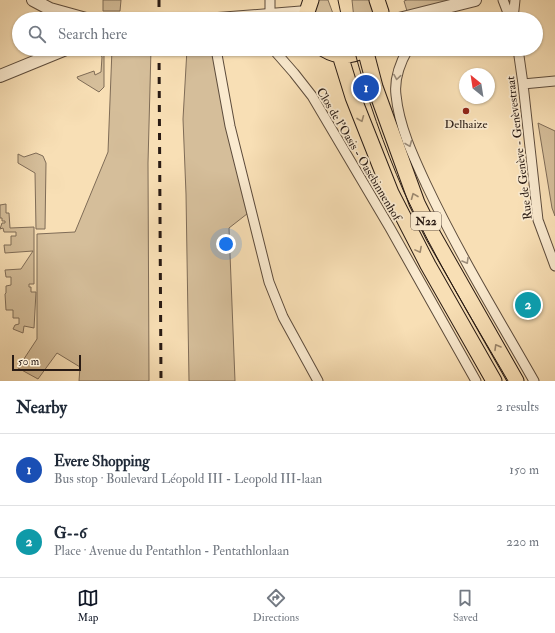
<!DOCTYPE html>
<html lang="en">
<head>
<meta charset="utf-8">
<style>
	:root { --surface:#fff; --page:#f6f6f7; --text:#1f2937; --muted:#747a83; --line:#e0e1e3; --accent:#111827 }
	body { margin:0; font-family:"IM FELL Double Pica",serif; background:var(--page); color:var(--text) }
	.compass { position:absolute; left:459px; top:68px; width:36px; height:36px; border-radius:50%; background:var(--surface); box-shadow:0 1px 3px #0004; rotate:330deg }
	.scale { position:absolute; left:12px; bottom:10px; width:69px; box-sizing:border-box; padding-left:4px; border:2px solid #291b14; border-top:0; font-size:11px; line-height:14px; white-space:nowrap; color:#291b14; -webkit-text-stroke:3px #faeacf; paint-order:stroke }
	.you { position:absolute; left:226px; top:244px; width:14px; height:14px; margin:-10px; border:3px solid #fff; border-radius:50%; background:#1a73e8; box-shadow:0 0 0 6px #1a73e833 }
	.badge { display:grid; place-items:center; width:26px; height:26px; border-radius:50%; background:var(--accent); color:#fff; font-size:13px; font-weight:700 }
	.pin { position:absolute; translate:-50% -50%; border:2px solid #fff; box-shadow:0 1px 4px #0006 }
	.list { margin:0; padding:0; list-style:none }
	h2 { display:flex; justify-content:space-between; align-items:center; height:52px; margin:0; padding:0 16px; font-size:17px }
	h2 small { font-size:13px; font-weight:400; color:var(--muted) }
	.list li { display:grid; grid-template-columns:26px 1fr auto; gap:12px; align-items:center; box-sizing:border-box; height:72px; padding:0 16px; border-top:1px solid var(--line) }
	.list b { display:block; font-size:15px; white-space:nowrap }
	.list p { margin:0; font-size:13px; white-space:nowrap; color:var(--muted) }
	.list em { font-size:13px; font-style:normal; color:var(--muted) }
	.icon { flex:none; width:22px; height:22px; fill:none; stroke:currentColor; stroke-width:2; stroke-linecap:round; stroke-linejoin:round }
	.map { position:relative; flex:none; width:555px; height:381px; overflow:hidden }
	.search { position:absolute; background:var(--surface); box-shadow:0 1px 3px #0004; left:12px; right:12px; top:12px; height:44px; display:flex; align-items:center; gap:10px; box-sizing:border-box; padding:0 14px; border-radius:22px; color:var(--muted); font-size:15px }
	.sheet { height:196px; background:var(--surface) }
	nav { display:flex; justify-content:space-around; align-items:center; box-sizing:border-box; height:56px; border-top:1px solid var(--line); background:var(--surface); font-size:11px; color:var(--muted) }
	nav a { display:grid; justify-items:center; gap:2px }
	nav .on { color:var(--accent) }
	.map>svg:first-child { display:block }
	.green { fill:#d5be9a; stroke:#7f6c57 }
	.lines { fill:none; stroke-linecap:round; stroke-linejoin:round }
	.minor-casing { stroke:#5d4c3c; stroke-width:11 }
	.tertiary-casing { stroke:#5d4c3c; stroke-width:14 }
	.primary-casing { stroke:#291b14; stroke-width:17 }
	.minor { stroke:#faeacf; stroke-width:9 }
	.tertiary { stroke:#faeacf; stroke-width:12 }
	.primary { stroke:#f8dfb5; stroke-width:15 }
	.tram { stroke:#291b14; stroke-width:1 }
	.rail { stroke:#291b14; stroke-width:3; stroke-dasharray:7 7; stroke-linecap:butt }
	.oneway { stroke:#9c8d7b }
	.oneway2 { stroke:#9b876d }
	.poi-dot { fill:#8f2418; stroke:#faeacf; stroke-width:1.5 }
	.labels { text-anchor:middle; stroke-width:3.5; stroke-linejoin:round; paint-order:stroke }
	.shield { fill:#faeacf; stroke:#68594c; stroke-width:1 }
	.shield-label { font-size:11px; font-weight:bold; fill:#291b14 }
	.poi-label { font-size:12px; fill:#291b14; stroke:#faeacf }
	.street-label { font-size:12px; fill:#291b14; stroke:#faeacf }
</style>
</head>
<body>
<div class="map">
<svg width="555" height="381" viewBox="0 0 555 381">
	<rect width="100%" height="100%" fill="#f8dfb5"/>
	<filter id="stains"><feTurbulence type="fractalNoise" baseFrequency=".005" numOctaves="4"/><feColorMatrix values="0 0 0 0 .2 0 0 0 0 .09 0 0 0 0 .02 0 0 0 .5 -.17"/></filter>
	<radialGradient id="worn" r=".72"><stop offset=".6" stop-color="#630" stop-opacity="0"/><stop offset="1" stop-color="#630" stop-opacity=".3"/></radialGradient>
	<path class="green" d="M103 0H121L120 11H103Z
		M318 0H328L335 19H313Z
		M352 0H370L376 19H354Z
		M407 0H455L407 11 404 1Z
		M98 49H103L104 52V87L99 92 78 79 77 77 94 71 95 75 101 72 102 57Z
		M112 49H151L148 163 149 381H79L80 367 57 353 38 379 18 368 37 339V234L75 232 108 152Z
		M187 49H212L252 210 229 228 235 381H189L186 194 183 119Z
		M538 123 555 131V216L552 208Z
		M36 153 43 156 46 163 45 229H36L35 173 18 163V154L24 157Z
		M6 204V213H9L10 228 34 227V284H29V287H31V292H36L34 328 24 326 23 333 13 329 15 325 19 324V318H13V310H6L5 294 6 293V286L11 285V277H6L5 270 21 269 33 251 5 253 4 245H11V236H16V232H4L3 228 0 229 2 223H5V221H2V218H0V205Z"/>
	<g class="lines">
		<defs>
			<path id="minor" d="M270 0V19
				M503 0 508 13 513 19
				M513 19 515 0
				M216 49 230 126 269 282 283 317 318 381
				M273 49 294 73 312 96 390 228 476 381
				M408 49C400 63 394 79 396 95 399 126 413 156 426 184 458 252 497 316 534 381
				M518 49 523 84 538 220 555 266
				M523 84 555 81"/>
			<path id="tertiary" d="M33 0 50 9 86 19
				M218 19 307 12
				M399 19 475 0
				M0 76 66 49"/>
			<path id="primary" d="M377 0 381 12V19
				M306 19 307 12 311 0
				M324 49C337 57 351 57 365 49
				M365 49 375 87 417 203 433 235 516 381
				M340 55 353 97 391 193 428 265 494 381"/>
		</defs>
		<use href="#minor" class="minor-casing"/>
		<use href="#tertiary" class="tertiary-casing"/>
		<use href="#primary" class="primary-casing"/>
		<use href="#minor" class="minor"/>
		<use href="#tertiary" class="tertiary"/>
		<use href="#primary" class="primary"/>
		<path class="tram" d="M338 0 342 19
			M354 49C367 98 384 146 404 192 434 257 472 319 508 381"/>
		<path class="rail" d="M159 0V19
			M159 49 161 381"/>
	</g>
	<defs><path id="oneway-chevron" d="M-2-3.5L2.5 0L-2 3.5" fill="none" stroke-width="1.6" stroke-linecap="round" stroke-linejoin="round"/></defs>
	<g class="oneway">
		<use href="#oneway-chevron" transform="translate(397 77) rotate(99)"/>
		<use href="#oneway-chevron" transform="translate(409 144) rotate(68)"/>
		<use href="#oneway-chevron" transform="translate(466 261) rotate(60)"/>
	</g>
	<g class="oneway2">
		<use href="#oneway-chevron" transform="translate(361 119) rotate(68)"/>
		<use href="#oneway-chevron" transform="translate(414 196) rotate(-112)"/>
		<use href="#oneway-chevron" transform="translate(419 250) rotate(62)"/>
		<use href="#oneway-chevron" transform="translate(497 347) rotate(-120)"/>
	</g>
	<circle class="poi-dot" cx="466" cy="111" r="4"/>
	<g class="labels">
		<rect class="shield" x="411" y="212" width="30" height="18" rx="3"/>
		<g class="shield-label">
			<text x="426" y="225">N22</text>
		</g>
		<g class="poi-label">
			<text x="466" y="128">Delhaize</text>
		</g>
		<g class="street-label">
			<text transform="translate(519 148) rotate(-97)" y="4">Rue de Genève - Genèvestraat</text>
			<text transform="translate(359 154) rotate(59)" y="4">Clos de l'Oasis - Oasebinnenhof</text>
		</g>
	</g>
	<rect width="100%" height="100%" filter="url(#stains)"/>
	<rect width="100%" height="100%" fill="url(#worn)"/>
</svg>
<svg class="compass" viewBox="-18 -18 36 36"><path d="M0-13l5 13h-10z" fill="#e53935"/><path d="M0 13l5-13h-10z" fill="#747a83"/></svg>
<div class="scale">50 m</div>
<div class="you"></div>
<div class="pin badge" style="left:366px;top:88px;background:#1a4fb4">1</div>
<div class="pin badge" style="left:528px;top:305px;background:#0f9aa8">2</div>
<div class="search"><svg class="icon" aria-label="search" viewBox="0 0 24 24"><circle cx="10" cy="10" r="6"/><path d="M15 15l6 6"/></svg>Search here</div>
</div>
<section class="sheet">
<h2>Nearby<small>2 results</small></h2>
<ul class="list">
<li><span class="badge" style="background:#1a4fb4">1</span><div><b>Evere Shopping</b><p>Bus stop · Boulevard Léopold III - Leopold III-laan</p></div><em>150 m</em></li>
<li><span class="badge" style="background:#0f9aa8">2</span><div><b>G--6</b><p>Place · Avenue du Pentathlon - Pentathlonlaan</p></div><em>220 m</em></li>
</ul>
</section>
<nav>
<a class="on"><svg class="icon" aria-label="map" viewBox="0 0 24 24"><path d="M3 6l6-2 6 2 6-2v14l-6 2-6-2-6 2zM9 4v14M15 6v14"/></svg>Map</a>
<a><svg class="icon" aria-label="directions" viewBox="0 0 24 24"><path d="M12 3l9 9-9 9-9-9zM9 14v-3h6M13 9l2 2-2 2"/></svg>Directions</a>
<a><svg class="icon" aria-label="saved" viewBox="0 0 24 24"><path d="M7 4h10v16l-5-4-5 4z"/></svg>Saved</a>
</nav>
</body>
</html>
